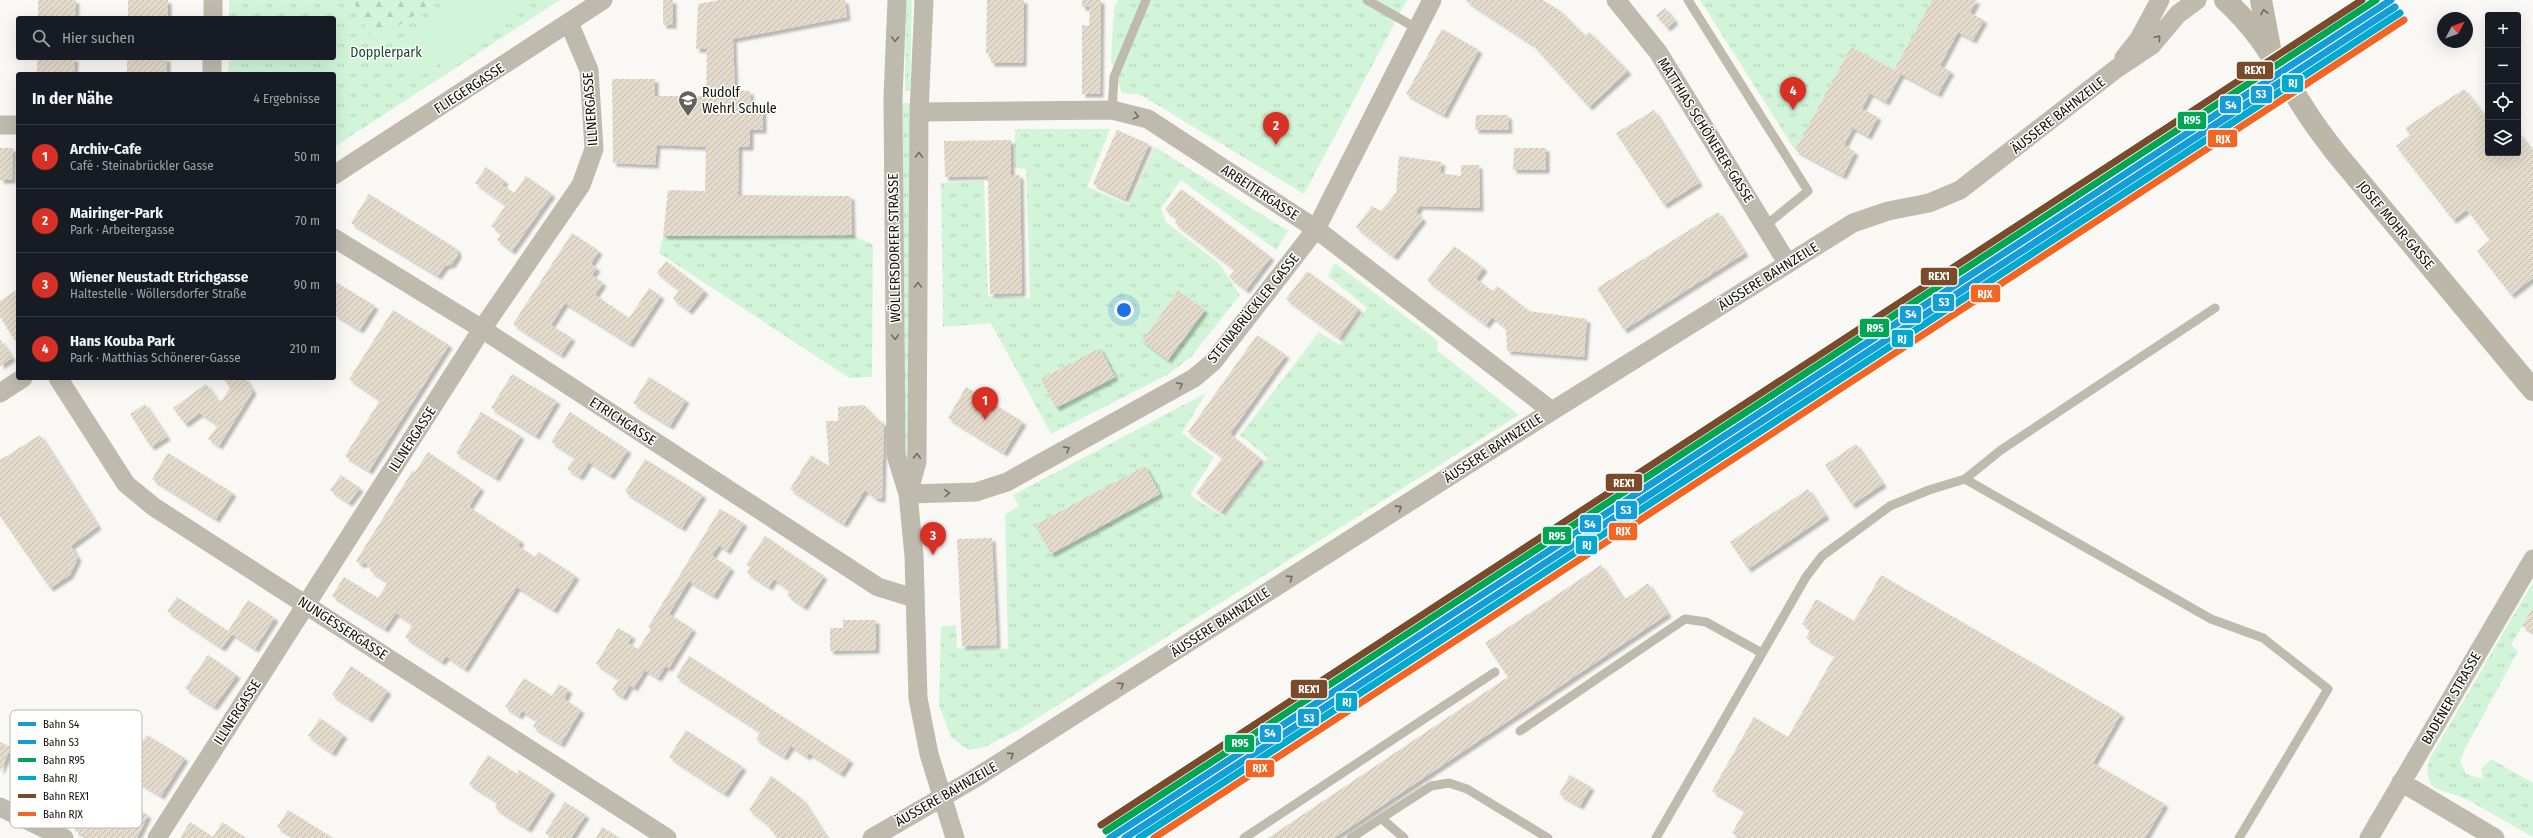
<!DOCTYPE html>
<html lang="de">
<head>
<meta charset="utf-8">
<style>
	:root { --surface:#171b24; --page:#242831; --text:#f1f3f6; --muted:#9ea1a6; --line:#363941; --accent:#d93025 }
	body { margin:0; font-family:"Fira Sans Condensed",sans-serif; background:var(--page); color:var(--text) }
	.controls { position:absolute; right:12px; top:12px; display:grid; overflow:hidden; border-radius:4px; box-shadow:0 4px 16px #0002 }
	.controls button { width:36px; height:36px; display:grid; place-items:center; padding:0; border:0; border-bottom:1px solid var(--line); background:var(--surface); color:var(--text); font:20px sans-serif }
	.compass { position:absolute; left:2437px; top:12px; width:36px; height:36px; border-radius:50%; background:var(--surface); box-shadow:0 4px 16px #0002; rotate:49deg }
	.you { position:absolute; left:1124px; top:310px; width:14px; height:14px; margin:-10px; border:3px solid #fff; border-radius:50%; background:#1a73e8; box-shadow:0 0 0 6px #1a73e833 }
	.badge { display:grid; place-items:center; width:26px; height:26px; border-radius:50%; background:var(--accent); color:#fff; font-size:13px; font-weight:700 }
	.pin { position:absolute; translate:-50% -33px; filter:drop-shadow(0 1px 2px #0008) }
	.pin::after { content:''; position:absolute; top:21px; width:14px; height:12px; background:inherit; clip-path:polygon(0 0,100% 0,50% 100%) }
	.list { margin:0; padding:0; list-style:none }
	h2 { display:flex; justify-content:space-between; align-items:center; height:52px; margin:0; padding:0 16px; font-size:17px }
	h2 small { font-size:13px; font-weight:400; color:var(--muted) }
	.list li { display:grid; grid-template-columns:26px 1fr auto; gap:12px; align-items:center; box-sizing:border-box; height:64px; padding:0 16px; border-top:1px solid var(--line) }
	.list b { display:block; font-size:15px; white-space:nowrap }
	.list p { margin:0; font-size:13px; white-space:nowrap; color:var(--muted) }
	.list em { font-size:13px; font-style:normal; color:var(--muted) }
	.icon { flex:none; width:22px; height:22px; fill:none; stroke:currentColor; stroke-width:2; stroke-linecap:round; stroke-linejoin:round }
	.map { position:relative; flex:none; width:2533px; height:838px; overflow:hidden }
	.search { position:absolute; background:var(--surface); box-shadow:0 4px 16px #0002; left:16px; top:16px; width:320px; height:44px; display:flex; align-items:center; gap:10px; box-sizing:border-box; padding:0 14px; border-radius:4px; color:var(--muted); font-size:15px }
	.panel { position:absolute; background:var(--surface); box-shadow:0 4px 16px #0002; left:16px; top:72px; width:320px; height:308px; border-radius:4px }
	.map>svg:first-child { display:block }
	.grass { fill:url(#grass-tufts) }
	.forest { fill:url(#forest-firs) }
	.pitch { fill:#d2f5da }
	.building { fill:url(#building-hatch); filter:url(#shadow) }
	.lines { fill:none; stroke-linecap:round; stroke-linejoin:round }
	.lane { stroke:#bebaad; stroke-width:9 }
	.street { stroke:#bebaad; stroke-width:19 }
	.secondary { stroke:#bcb7a9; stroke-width:22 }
	.rail-1-casing { stroke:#fff; stroke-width:10 }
	.rail-2-casing { stroke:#fff; stroke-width:10 }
	.rail-3-casing { stroke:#fff; stroke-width:10 }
	.rail-4-casing { stroke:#fff; stroke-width:10 }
	.rail-5-casing { stroke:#fff; stroke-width:10 }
	.rail-6-casing { stroke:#fff; stroke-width:10 }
	.rail-1 { stroke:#159dd9; stroke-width:7 }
	.rail-2 { stroke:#159dd9; stroke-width:7 }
	.rail-3 { stroke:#00a651; stroke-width:7 }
	.rail-4 { stroke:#00a9ce; stroke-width:7 }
	.rail-5 { stroke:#7a4b2a; stroke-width:7 }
	.rail-6 { stroke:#f26522; stroke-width:7 }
	.oneway { stroke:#716c61 }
	.oneway2 { stroke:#726e64 }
	.labels { text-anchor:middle; stroke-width:3; stroke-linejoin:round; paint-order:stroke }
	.park-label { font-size:14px; fill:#174b2a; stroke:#fff }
	.street-label { font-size:14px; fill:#15110a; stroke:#fff }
	.poi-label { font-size:14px; fill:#15110a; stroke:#fff; text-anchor:start }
	.key { fill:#fff; stroke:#b9b8b6; stroke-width:1 }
	.key-label { font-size:11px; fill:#15110a }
	.line-badge { stroke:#fff; stroke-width:1.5 }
	.badge-label { font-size:11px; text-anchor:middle; font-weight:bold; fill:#fff }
</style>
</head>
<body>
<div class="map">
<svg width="2533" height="838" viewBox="0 0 2533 838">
	<defs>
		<pattern id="grass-tufts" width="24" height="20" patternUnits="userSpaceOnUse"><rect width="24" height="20" fill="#d2f5da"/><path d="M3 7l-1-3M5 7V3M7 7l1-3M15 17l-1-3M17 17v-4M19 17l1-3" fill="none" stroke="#b3d1ba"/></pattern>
		<pattern id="forest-firs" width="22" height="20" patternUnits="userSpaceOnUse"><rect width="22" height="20" fill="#d2f5da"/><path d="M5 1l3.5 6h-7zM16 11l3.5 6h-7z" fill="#b3d1ba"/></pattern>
		<pattern id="building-hatch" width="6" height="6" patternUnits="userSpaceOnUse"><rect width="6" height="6" fill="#e4dbcc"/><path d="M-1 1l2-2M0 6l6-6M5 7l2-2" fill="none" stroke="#c3bbae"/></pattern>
		<filter id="shadow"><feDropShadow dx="3.5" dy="3.5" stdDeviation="1" flood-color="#0004"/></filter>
	</defs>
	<rect width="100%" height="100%" fill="#faf8f4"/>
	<path class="grass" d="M229 0H560L334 147V74H228L229 58H334V18H229Z
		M906 0H912L910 91H905Z
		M1118 0H1407L1304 194 1141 95 1122 93 1111 61 1114 7Z
		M1700 0H1932L1894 70 1851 47 1795 150Z
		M903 103H910L908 462 903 463Z
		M1015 129H1110L1087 187 1129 205 1155 147 1288 231 1276 250 1181 180 1161 208 1166 222 1220 264 1240 295 1191 357 1167 375 1051 434 991 323 943 327 941 183 984 181 988 296 1030 298 1026 169 1015 168Z
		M852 235 873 245 872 377 849 378 659 253 663 236Z
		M1335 263 1438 341 1437 350 1519 415 1020 729 985 747 968 750 951 737 939 705 941 627 956 625 957 648 1008 649 1005 514 1019 506 1013 495 1206 393 1182 433 1214 457 1190 495 1223 517 1268 458 1240 435 1319 332 1340 345 1367 308 1328 276Z
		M2533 582V607L2511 645 2518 651 2465 749 2460 761 2466 774 2483 779 2481 769 2491 759 2533 783V837L2466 799 2434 788 2429 781 2427 770 2430 758Z"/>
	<path class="forest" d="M353 0H439L373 42Z"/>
	<path class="pitch" d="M463 0H518L524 9 410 83 388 49Z"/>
	<path class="building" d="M38 0H76L75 18H38Z
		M128 0H168V18H128Z
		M663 0H673V25H663Z
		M720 0H845L847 17 733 39 735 90 750 91 751 103 763 104V130H750V147H739L738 195 851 196 852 235 663 236 668 190 705 191 706 147 657 145 655 165 613 163 612 79H655V96H706L707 49H696L698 4Z
		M987 0H1024L1023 63H991V54H986Z
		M1082 0H1101L1100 94H1082V25L1089 26 1090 7H1082Z
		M1465 0H1543L1560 11 1585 36 1589 32 1628 71 1589 107 1532 44Z
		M1932 0H1977L1970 13 1984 20 1973 40 1958 32 1940 66 1951 71 1938 94 1901 74 1886 102 1870 93 1862 109 1878 117 1868 136 1853 128 1844 145 1855 152 1843 176 1795 150 1851 47 1894 70Z
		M1665 8 1675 21 1667 28 1656 15Z
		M1442 29 1479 50 1444 115 1406 94Z
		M37 58H75L74 74H37Z
		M127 58H167V74H127Z
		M2464 89 2488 121V153H2518V132L2533 152V278L2511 295 2477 251 2490 240 2467 210 2453 220 2396 146 2410 135 2405 128Z
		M1654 110 1699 183 1664 205 1616 133Z
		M1476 115H1508L1509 130H1475Z
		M1117 130 1149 144 1125 199 1093 184Z
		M1011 140V175H1020L1022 293 990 294 988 176 945 177 944 141Z
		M0 148H13L12 180H0Z
		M1514 148H1546V170H1513Z
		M1399 156 1442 162 1440 173 1461 176V165H1479L1480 208 1420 206 1416 212 1423 219 1394 257 1356 227 1372 206 1381 211 1396 193Z
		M486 167 505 181 502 185 514 193 526 176 552 194 512 251 497 240 502 233 491 226 506 205 475 183Z
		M1181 189 1271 257 1246 290 1229 277 1235 270 1175 223 1178 219 1165 210Z
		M369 194 457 249 458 255 452 264 445 266 438 276 351 223Z
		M1718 212 1745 253 1624 330 1597 288Z
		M572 233 599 251 591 264 597 268 592 275 603 283 595 295 629 318 649 288 661 296 630 344 565 303 551 325 572 338 561 355 513 324Z
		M1454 246 1484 268 1476 279 1493 291 1497 286 1529 311 1587 319 1584 357 1507 351 1506 328 1492 317 1486 325 1427 280Z
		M666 261 705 291 689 311 673 299 679 290 657 273Z
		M1307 271 1359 309 1339 338 1286 299Z
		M334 281 375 306 360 330 334 314Z
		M18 289V345L0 317V301Z
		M1178 291 1205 310 1168 360 1142 341Z
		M393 310 449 345 369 471 345 456 380 400 349 379Z
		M1257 335 1286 355 1230 434 1261 459 1221 512 1196 493 1223 457 1188 432Z
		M0 339 12 358 0 366Z
		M1100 348 1115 377 1056 408 1041 379Z
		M512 374 557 401 536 436 491 408Z
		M649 377 686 400 670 426 633 403Z
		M223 378H245L253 391 219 446 208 439 218 425 200 413 185 424 173 408 206 384 218 401 222 400 230 388Z
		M966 387 1023 422 1004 453 948 418Z
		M145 404 167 437 151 447 130 414Z
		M864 405 880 422H884L882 499 875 498 865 490 844 524 790 489 811 455 829 466 826 421H838V407Z
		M481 412 521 436 496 478 456 453Z
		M570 412 628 450 611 476 589 462 580 477 567 469 575 457 551 442Z
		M40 435 98 526 71 546 78 558 70 575 50 588 0 516V460Z
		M1856 444 1883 484 1852 505 1825 465Z
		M428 452 481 488 469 507 521 541 518 546 535 557 539 552 576 576 554 610 517 587 465 669 446 656 442 662 405 637 413 624 396 613 385 629 332 596 344 577 378 598 388 582 370 571 372 568 364 562 362 565 356 561 413 470 415 472Z
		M168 453 233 493 216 519 152 479Z
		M645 459 703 495 682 528 625 492Z
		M1145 466 1160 494 1051 554 1035 525Z
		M341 475 360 488 349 503 330 490Z
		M1808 489 1826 516 1748 569 1730 542Z
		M720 509 744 523 727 551 719 545 712 556 731 568 714 596 689 581 669 614 693 629 669 668 666 666 658 678 645 670 634 688 630 685 623 697 612 690 619 679 596 664 618 628 632 636 628 643 638 649 651 629 648 627Z
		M765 536 824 576 804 607 787 595 790 590 774 579 769 587 747 573 751 567 746 565Z
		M992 538 997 645 962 646 957 539Z
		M1601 565 1624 600 1648 583 1668 614 1334 838H1268L1508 677 1485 643Z
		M1881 575 2121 714 2093 763 2165 804 2145 838H1742L1732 833 1745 810 1712 791 1754 717 1788 737 1835 655 1806 638 1811 629 1802 624 1816 599 1854 621Z
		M177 597 228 631 248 600 275 618 255 649 232 634 222 648 167 611Z
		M2533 607V632L2522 626Z
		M843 620H876V650L830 651V628H843Z
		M208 655 237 675 214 707 185 688Z
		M689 656 850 760 841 774 809 753 807 757 791 746 784 757 756 739 761 732 676 677Z
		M351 666 388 691 369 719 332 695Z
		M524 678 552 696 559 684 569 690 564 699 581 710 561 744 533 727 537 720 522 711 519 716 505 707Z
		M320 718 344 735 332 753 308 736Z
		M114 729 136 743 139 738 143 741 147 735 185 758 161 796 101 759Z
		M686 730 743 767 725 794 669 757Z
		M0 742 11 747 0 772Z
		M488 755 517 774 519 770 552 791 528 829 495 808 498 802 469 784Z
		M1570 775 1591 787 1580 806 1559 794Z
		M771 776 802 799 827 838H777L767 824 749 810Z
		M95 789 148 815 137 838H89L75 831Z
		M565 802 586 815 571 838H552L545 833Z
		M288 810 333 838H296L277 827Z
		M190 822 213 837 222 822 246 838H180Z
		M602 827 620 838H596Z"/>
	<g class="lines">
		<path class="lane" d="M1367 0 1418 29
			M1688 0 1808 191 1765 226
			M1112 110 1114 77 1146 0
			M1965 479 2001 450 2215 308
			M1520 731 1685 619 1706 622 1762 653
			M1381 818 1404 838
			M1244 838 1495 672
			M1351 838 1431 786 1449 783 1467 789 1548 838
			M1656 838 1806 577 1822 556 1890 506 1929 490 1965 479 2211 619 2263 638 2328 689 2239 838"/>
		<path class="street" d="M897 0 893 98 896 455 908 494 914 556 918 698 929 754 955 838
			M1616 0 1658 52 1788 264
			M213 18V0
			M2124 58 2139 39 2160 0
			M212 74V58
			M919 112 1112 110 1148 119 1316 229 1552 411
			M0 125H18
			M334 175 603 0
			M334 238 482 329 878 587 914 598
			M58 378 126 484 154 507 667 838
			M0 393 23 378
			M908 494 976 492 1007 482 1194 378 1213 362 1316 229 1432 0
			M908 494 917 462 919 112 924 0
			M2401 782 2495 838
			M0 807 64 838
			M157 838 482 329 581 185 594 149 589 70 569 23
			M872 838 977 777 1552 411 1853 223 1888 211 1929 203 1960 190 2116 69 2152 45 2178 14 2197 0
			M2369 838 2533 559"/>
		<path class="secondary" d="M2225 0C2264 35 2279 71 2307 113 2316 127 2326 140 2336 153L2533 390
			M2261 0 2270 48"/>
		<defs>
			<path id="rail-1" d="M1110 838 2391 0"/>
			<path id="rail-2" d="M1125 838 2395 7"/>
			<path id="rail-3" d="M1106 831 2376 0"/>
			<path id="rail-4" d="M1139 838 2400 13"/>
			<path id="rail-5" d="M1101 825 2362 0"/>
			<path id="rail-6" d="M1154 838 2404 20"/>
		</defs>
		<use href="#rail-1" class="rail-1-casing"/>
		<use href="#rail-2" class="rail-2-casing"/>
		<use href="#rail-3" class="rail-3-casing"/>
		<use href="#rail-4" class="rail-4-casing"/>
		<use href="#rail-5" class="rail-5-casing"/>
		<use href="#rail-6" class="rail-6-casing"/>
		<use href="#rail-1" class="rail-1"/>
		<use href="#rail-2" class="rail-2"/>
		<use href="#rail-3" class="rail-3"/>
		<use href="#rail-4" class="rail-4"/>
		<use href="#rail-5" class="rail-5"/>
		<use href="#rail-6" class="rail-6"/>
	</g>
	<defs><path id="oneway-chevron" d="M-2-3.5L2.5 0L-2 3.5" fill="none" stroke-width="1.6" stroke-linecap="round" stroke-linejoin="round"/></defs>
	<use class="oneway" href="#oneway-chevron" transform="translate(2264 12) rotate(-102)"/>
	<g class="oneway2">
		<use href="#oneway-chevron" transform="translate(2158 38) rotate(-49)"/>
		<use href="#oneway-chevron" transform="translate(895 39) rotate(92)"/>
		<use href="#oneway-chevron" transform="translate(1136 116) rotate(15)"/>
		<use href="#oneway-chevron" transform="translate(919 155) rotate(-90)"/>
		<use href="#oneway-chevron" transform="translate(918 285) rotate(-90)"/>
		<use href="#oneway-chevron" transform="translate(895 337) rotate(89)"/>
		<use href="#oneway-chevron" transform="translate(1180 385) rotate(-29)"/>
		<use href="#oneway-chevron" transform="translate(1067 449) rotate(-29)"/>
		<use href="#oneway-chevron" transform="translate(917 456) rotate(-88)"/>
		<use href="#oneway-chevron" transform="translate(947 493) rotate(-2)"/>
		<use href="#oneway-chevron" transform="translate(1399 508) rotate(-33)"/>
		<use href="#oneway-chevron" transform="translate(1290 578) rotate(-33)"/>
		<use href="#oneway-chevron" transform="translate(1121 685) rotate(-33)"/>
		<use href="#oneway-chevron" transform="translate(1011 755) rotate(-33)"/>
	</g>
	<defs>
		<symbol id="school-pin" viewBox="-11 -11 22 30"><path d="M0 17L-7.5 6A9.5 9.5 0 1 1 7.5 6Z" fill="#65625c" stroke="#fff"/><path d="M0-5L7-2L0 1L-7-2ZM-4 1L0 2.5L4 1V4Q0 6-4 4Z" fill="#fff"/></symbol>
	</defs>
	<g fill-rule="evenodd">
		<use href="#school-pin" x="677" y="89" width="22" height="30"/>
	</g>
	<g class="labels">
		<g class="park-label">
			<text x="386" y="57">Dopplerpark</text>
		</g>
		<g class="street-label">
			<text transform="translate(469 88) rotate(-33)" y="5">FLIEGERGASSE</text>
			<text transform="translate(590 109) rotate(-94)" y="5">ILLNERGASSE</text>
			<text transform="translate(2058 115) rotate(-38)" y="5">ÄUSSERE BAHNZEILE</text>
			<text transform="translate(1706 130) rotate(58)" y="5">MATTHIAS SCHÖNERER-GASSE</text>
			<text transform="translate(1260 192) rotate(33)" y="5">ARBEITERGASSE</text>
			<text transform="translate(2396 225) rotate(50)" y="5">JOSEF MOHR-GASSE</text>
			<text transform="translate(894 248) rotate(-91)" y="5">WÖLLERSDORFER STRASSE</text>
			<text transform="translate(1768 276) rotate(-32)" y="5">ÄUSSERE BAHNZEILE</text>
			<text transform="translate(1253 308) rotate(-51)" y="5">STEINABRÜCKLER GASSE</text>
			<text transform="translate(623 421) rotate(33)" y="5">ETRICHGASSE</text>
			<text transform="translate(412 439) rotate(-57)" y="5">ILLNERGASSE</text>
			<text transform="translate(1493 448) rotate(-33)" y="5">ÄUSSERE BAHNZEILE</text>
			<text transform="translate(1220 622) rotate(-33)" y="5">ÄUSSERE BAHNZEILE</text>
			<text transform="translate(343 628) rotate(33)" y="5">NUNGESSERGASSE</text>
			<text transform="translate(2451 698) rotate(-60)" y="5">BADENER STRASSE</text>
			<text transform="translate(237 712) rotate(-57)" y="5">ILLNERGASSE</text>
			<text transform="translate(946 794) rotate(-30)" y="5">ÄUSSERE BAHNZEILE</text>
		</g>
		<g class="poi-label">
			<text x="702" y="97">Rudolf<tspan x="702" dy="16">Wehrl Schule</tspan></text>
		</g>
	</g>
	<rect x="10" y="710" width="132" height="118" rx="6" class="key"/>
	<rect x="18" y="722" width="18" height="4" fill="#159dd9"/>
	<rect x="18" y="740" width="18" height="4" fill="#159dd9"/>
	<rect x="18" y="758" width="18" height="4" fill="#00a651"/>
	<rect x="18" y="776" width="18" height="4" fill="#00a9ce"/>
	<rect x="18" y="794" width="18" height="4" fill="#7a4b2a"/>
	<rect x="18" y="812" width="18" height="4" fill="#f26522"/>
	<g class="key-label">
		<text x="43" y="728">Bahn S4</text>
		<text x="43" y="746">Bahn S3</text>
		<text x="43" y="764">Bahn R95</text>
		<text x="43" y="782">Bahn RJ</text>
		<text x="43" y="800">Bahn REX1</text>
		<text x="43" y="818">Bahn RJX</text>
	</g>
	<g class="line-badge">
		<rect x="2236" y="61" width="38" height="19" rx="4" fill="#7a4b2a"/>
		<rect x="2281" y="74" width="23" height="19" rx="4" fill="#00a9ce"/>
		<rect x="2250" y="85" width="23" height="19" rx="4" fill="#159dd9"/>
		<rect x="2219" y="95" width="23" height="19" rx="4" fill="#159dd9"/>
		<rect x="2177" y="111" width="30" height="19" rx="4" fill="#00a651"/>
		<rect x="2207" y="129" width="31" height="19" rx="4" fill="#f26522"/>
		<rect x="1920" y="267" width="38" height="19" rx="4" fill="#7a4b2a"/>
		<rect x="1970" y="284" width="31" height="19" rx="4" fill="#f26522"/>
		<rect x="1932" y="293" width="23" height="19" rx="4" fill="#159dd9"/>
		<rect x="1899" y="305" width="23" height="19" rx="4" fill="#159dd9"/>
		<rect x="1859" y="318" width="31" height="20" rx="4" fill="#00a651"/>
		<rect x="1891" y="329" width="23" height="19" rx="4" fill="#00a9ce"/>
		<rect x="1605" y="473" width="38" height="19" rx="4" fill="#7a4b2a"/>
		<rect x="1615" y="500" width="23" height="20" rx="4" fill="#159dd9"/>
		<rect x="1579" y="514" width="23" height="19" rx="4" fill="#159dd9"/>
		<rect x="1608" y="522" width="30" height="19" rx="4" fill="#f26522"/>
		<rect x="1542" y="526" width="30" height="19" rx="4" fill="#00a651"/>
		<rect x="1575" y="535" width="23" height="20" rx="4" fill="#00a9ce"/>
		<rect x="1290" y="679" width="38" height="20" rx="4" fill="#7a4b2a"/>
		<rect x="1335" y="692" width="23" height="20" rx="4" fill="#00a9ce"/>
		<rect x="1297" y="708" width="23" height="19" rx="4" fill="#159dd9"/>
		<rect x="1259" y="724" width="23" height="19" rx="4" fill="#159dd9"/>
		<rect x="1224" y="734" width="31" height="19" rx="4" fill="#00a651"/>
		<rect x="1245" y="759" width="30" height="19" rx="4" fill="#f26522"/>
	</g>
	<g class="badge-label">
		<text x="2255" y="74">REX1</text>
		<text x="2293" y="87">RJ</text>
		<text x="2261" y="98">S3</text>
		<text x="2231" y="109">S4</text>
		<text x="2192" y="124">R95</text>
		<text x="2223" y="143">RJX</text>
		<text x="1939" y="280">REX1</text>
		<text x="1985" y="298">RJX</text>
		<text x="1944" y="306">S3</text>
		<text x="1911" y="318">S4</text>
		<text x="1875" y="332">R95</text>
		<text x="1902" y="343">RJ</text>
		<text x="1624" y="487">REX1</text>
		<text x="1626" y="514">S3</text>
		<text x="1590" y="528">S4</text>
		<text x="1623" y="535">RJX</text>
		<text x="1557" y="540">R95</text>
		<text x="1587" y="549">RJ</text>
		<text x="1309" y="693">REX1</text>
		<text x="1347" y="706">RJ</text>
		<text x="1309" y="722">S3</text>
		<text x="1270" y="737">S4</text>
		<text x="1240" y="747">R95</text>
		<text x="1260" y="772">RJX</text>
	</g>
</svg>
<div class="controls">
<button>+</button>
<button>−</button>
<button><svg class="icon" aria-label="locate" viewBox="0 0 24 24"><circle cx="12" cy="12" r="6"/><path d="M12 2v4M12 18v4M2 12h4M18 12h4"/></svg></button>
<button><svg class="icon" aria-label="layers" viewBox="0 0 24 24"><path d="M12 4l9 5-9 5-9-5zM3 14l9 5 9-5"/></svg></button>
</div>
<svg class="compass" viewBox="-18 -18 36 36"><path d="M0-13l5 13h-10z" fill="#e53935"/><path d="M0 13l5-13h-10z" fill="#9ea1a6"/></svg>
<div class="you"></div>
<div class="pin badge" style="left:985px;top:420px">1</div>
<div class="pin badge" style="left:1276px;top:145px">2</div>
<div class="pin badge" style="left:933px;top:555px">3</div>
<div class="pin badge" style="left:1793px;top:110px">4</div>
<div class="search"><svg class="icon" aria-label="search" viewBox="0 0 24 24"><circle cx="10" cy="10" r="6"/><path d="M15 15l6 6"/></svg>Hier suchen</div>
<section class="panel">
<h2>In der Nähe<small>4 Ergebnisse</small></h2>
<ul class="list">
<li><span class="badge">1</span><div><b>Archiv-Cafe</b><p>Café · Steinabrückler Gasse</p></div><em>50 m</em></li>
<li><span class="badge">2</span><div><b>Mairinger-Park</b><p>Park · Arbeitergasse</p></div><em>70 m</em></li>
<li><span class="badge">3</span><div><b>Wiener Neustadt Etrichgasse</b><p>Haltestelle · Wöllersdorfer Straße</p></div><em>90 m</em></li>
<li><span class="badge">4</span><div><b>Hans Kouba Park</b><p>Park · Matthias Schönerer-Gasse</p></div><em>210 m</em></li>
</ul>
</section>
</div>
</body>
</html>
